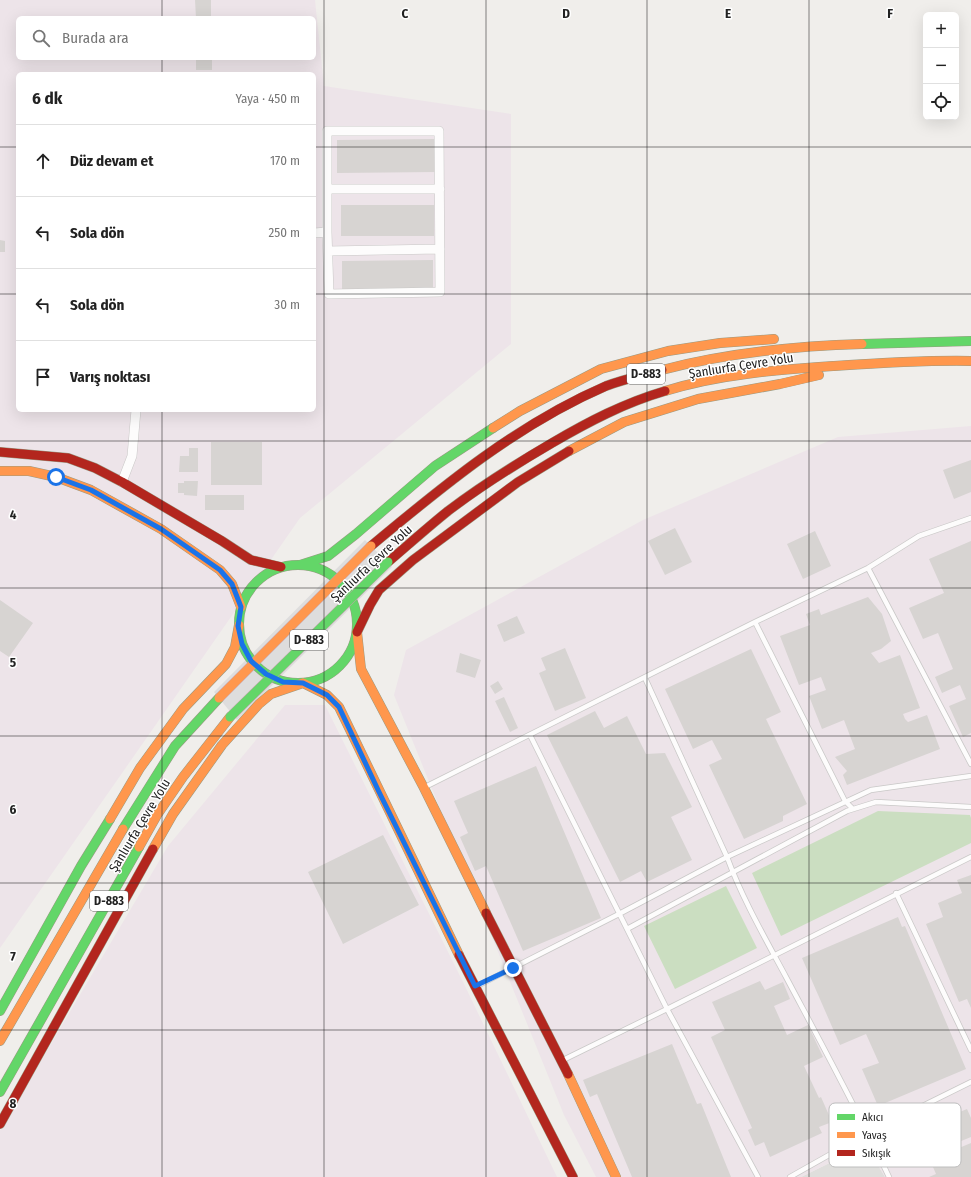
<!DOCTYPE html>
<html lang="tr">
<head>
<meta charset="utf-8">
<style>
	:root { --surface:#fff; --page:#f6f6f6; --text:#222; --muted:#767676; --line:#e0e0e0 }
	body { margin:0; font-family:"Fira Sans Condensed",sans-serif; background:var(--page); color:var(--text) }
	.controls { position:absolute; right:12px; top:12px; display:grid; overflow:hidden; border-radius:6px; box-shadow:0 4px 16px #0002 }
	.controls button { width:36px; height:36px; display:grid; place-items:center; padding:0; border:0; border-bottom:1px solid var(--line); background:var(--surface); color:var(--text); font:20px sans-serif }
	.stop { position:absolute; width:12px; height:12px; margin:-9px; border:3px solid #1a73e8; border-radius:50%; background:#fff }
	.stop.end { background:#1a73e8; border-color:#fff; box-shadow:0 1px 4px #0008 }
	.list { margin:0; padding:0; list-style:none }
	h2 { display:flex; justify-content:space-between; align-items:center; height:52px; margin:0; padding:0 16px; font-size:17px }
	h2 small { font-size:13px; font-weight:400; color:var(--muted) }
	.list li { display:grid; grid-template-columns:26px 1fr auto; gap:12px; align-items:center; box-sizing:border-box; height:72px; padding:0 16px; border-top:1px solid var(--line) }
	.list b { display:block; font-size:15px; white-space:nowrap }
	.list em { font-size:13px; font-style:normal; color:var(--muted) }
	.icon { flex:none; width:22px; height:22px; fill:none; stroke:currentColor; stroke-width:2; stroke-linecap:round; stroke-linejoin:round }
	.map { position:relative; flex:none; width:971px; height:1177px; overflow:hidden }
	.search { position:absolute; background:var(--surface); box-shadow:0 4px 16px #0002; left:16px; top:16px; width:300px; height:44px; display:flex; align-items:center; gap:10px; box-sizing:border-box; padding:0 14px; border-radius:6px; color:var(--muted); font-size:15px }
	.panel { position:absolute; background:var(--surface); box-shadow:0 4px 16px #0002; left:16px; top:72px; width:300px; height:340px; border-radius:6px }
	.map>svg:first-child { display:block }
	.residential { fill:#dfdedc }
	.industrial { fill:#ede4e9; fill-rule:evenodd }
	.forest { fill:#cbdec1 }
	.pier { fill:#dedddd }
	.building { fill:#d7d4d2 }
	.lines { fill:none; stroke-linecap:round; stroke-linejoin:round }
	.lane-casing { stroke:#c9c8c7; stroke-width:6 }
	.street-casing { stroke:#c9c8c7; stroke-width:10 }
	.fast-casing { stroke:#999a82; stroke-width:10 }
	.slow-casing { stroke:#999a82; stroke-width:10 }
	.jam-casing { stroke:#999a82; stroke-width:10 }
	.lane { stroke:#fdfcfc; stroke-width:4.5 }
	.street { stroke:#fdfcfc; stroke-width:9 }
	.fast { stroke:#63d668; stroke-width:9 }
	.slow { stroke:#ff974d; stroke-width:9 }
	.jam { stroke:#b3261e; stroke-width:9 }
	.fast-bridge-casing { stroke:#c5a2ac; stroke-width:10; stroke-linecap:butt }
	.slow-bridge-casing { stroke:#c5a2ac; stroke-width:10; stroke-linecap:butt }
	.fast-bridge { stroke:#63d668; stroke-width:9 }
	.slow-bridge { stroke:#ff974d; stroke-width:9 }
	.route { stroke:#1a73e8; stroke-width:5 }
	.grid { fill:none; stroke:#222; stroke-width:1; stroke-opacity:0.55 }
	.labels { text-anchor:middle; stroke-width:3; stroke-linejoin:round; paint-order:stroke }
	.shield { fill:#fff; stroke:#646464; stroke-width:1 }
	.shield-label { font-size:12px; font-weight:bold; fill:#222 }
	.street-label { font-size:13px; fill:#222; stroke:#fff }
	.key { fill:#fff; stroke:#bdbdbd; stroke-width:1 }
	.key-label { font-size:11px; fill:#222 }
	.grid-label { font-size:13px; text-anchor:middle; font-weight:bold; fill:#222; stroke:#fff; stroke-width:3; stroke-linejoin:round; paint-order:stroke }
</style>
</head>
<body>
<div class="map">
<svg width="971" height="1177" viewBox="0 0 971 1177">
	<rect width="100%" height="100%" fill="#f0eeeb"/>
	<path class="residential" d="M866 1145 885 1177H801Z"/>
	<path class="industrial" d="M0 0H315L324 86 511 114V344L300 518 0 948ZM18 18H314V58H18ZM18 74H314V410H18Z
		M971 426V1177H885L866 1145 801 1177H596L564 1115 394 695 406 650 643 520 838 437Z
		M285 705H325L464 984 557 1177H0V1130L168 846Z"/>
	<path class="forest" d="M878 811 970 815 971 818V843L781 936 752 873Z
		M726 886 757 948 675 989 644 926Z"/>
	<path class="pier" d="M365 540 392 567 237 720 214 692Z"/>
	<path class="building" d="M195 0H211V18H196Z
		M196 58H212V70H196Z
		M436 139V172L337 173V140Z
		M341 205H434V236H341Z
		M0 240 5 241V252H0Z
		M433 260V289L342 290V261Z
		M211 442H262V485H211Z
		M189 448H198V472H179L180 456H189Z
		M971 460V492L954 499 943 470Z
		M184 481H198L197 496 184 495V493H178V483H184Z
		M205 495H244V510H205Z
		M675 528 692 562 665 575 648 541Z
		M815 531 831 566 803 579 787 544Z
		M971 541V733L963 737 949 706 966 699 960 685 942 693 935 677 953 669 938 633 923 639 909 608 944 593 929 559Z
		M868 597 882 614 891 641 881 649 871 653 879 663 900 655 920 708 903 714 905 719 908 722 927 715 940 749 847 785 843 775 847 771 835 757 855 749 844 720 822 729 809 696 826 690 821 677 799 685 780 636 810 625 806 614 819 609 821 615Z
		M0 600 33 623 9 657 0 651Z
		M517 616 525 633 504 642 497 625Z
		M565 648 586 698 555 711 539 673 546 670 541 658Z
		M751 649 781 712 766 719 807 804 783 816V821L744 839 709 765 722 759 712 740 693 749 665 689Z
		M460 653 481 660 475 678 456 672Z
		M498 681 503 689 495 694 490 686Z
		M504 697 518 728 510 732 495 701Z
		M595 711 604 728 627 716 646 754 665 753 692 807 671 817 692 860 647 882 641 871 620 882 547 735Z
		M536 766 601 918 523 951 486 866 475 871 460 837 468 833 454 801Z
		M383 835 419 905 343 944 308 872Z
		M971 875V1008L967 999 959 1002 926 924 943 917 938 903 962 893 957 880Z
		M898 917 902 927 905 926 966 1069 878 1106 862 1069 879 1063 866 1034 840 1045 802 958Z
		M760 981 765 990 783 982 790 999 774 1006 787 1035 808 1025 823 1057 804 1066 819 1098 821 1097 832 1122 819 1127 822 1133 770 1157 764 1142 755 1146 748 1130 752 1128 711 1037 725 1030 712 1002Z
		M672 1044 697 1104 701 1103 731 1177H632L597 1094 590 1097 583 1080Z
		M967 1109 971 1118V1137L939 1150 941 1154 908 1167 895 1136 913 1129 914 1131Z
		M971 1143V1177H929L936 1174 930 1160Z"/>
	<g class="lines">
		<defs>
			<path id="lane" d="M868 568 919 536 971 518
				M755 622 845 801 853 809
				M645 678 727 857C742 898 765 938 786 977 821 1043 857 1109 889 1177
				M530 735 667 1009 758 1177
				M425 787 755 622 868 568 971 764
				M896 893 971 1050
				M627 929 847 811 876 802 971 807
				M475 987 619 914 727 857 871 790 971 776
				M563 1060 667 1009 971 857
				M790 1177 868 1133 971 1082"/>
			<path id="street" d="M327 131H439L440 292 329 294 327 232Z
				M327 189H440
				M314 233 327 232
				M328 251 440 249
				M122 482 132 456 136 410"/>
			<path id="fast" d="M862 344 971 341
				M239 624a59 59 0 1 1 118 0a59 59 0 1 1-118 0Z
				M300 565 328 556 356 534 435 466 493 428
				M123 829 175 746 219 698
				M0 1011 81 866 110 819
				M0 1092 139 847"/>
			<path id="slow" d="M662 370C727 353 794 346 862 344
				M665 391C719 374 777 370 834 366 879 363 925 360 971 361
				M493 428 520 411 601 369 668 351 720 343 774 339
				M569 451 624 422 698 399 780 384 819 375
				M0 471H29L56 477 91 490 161 529 220 570 232 584 241 607
				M357 632 361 669 424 788 486 913
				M303 683 327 695 339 707 459 955
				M110 819 140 768 183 709 226 664 235 647 239 625
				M139 847 157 815 183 777 230 717
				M153 849 173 814 222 745 259 704 271 694 303 683
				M0 1041 123 829
				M568 1074 616 1177"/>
			<path id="jam" d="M0 452 68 458 95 468 122 482 222 541 251 560 281 567
				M371 546C444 485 518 424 606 386 624 379 644 375 662 370
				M388 562C408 545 428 527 448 511 481 486 516 464 552 443 588 422 624 403 665 391
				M357 632 370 605 379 590 413 560 518 482 569 451
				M486 913 568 1074
				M459 955 573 1177
				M0 1124 153 849"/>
		</defs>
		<use href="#lane" class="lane-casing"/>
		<use href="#street" class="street-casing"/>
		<use href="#fast" class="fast-casing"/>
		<use href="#slow" class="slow-casing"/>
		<use href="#jam" class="jam-casing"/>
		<use href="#lane" class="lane"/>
		<use href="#street" class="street"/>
		<use href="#fast" class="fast"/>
		<use href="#slow" class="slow"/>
		<use href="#jam" class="jam"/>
		<defs>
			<path id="fast-bridge" d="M230 717 388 562"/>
			<path id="slow-bridge" d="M219 698 371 546"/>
		</defs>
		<use href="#fast-bridge" class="fast-bridge-casing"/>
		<use href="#slow-bridge" class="slow-bridge-casing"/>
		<use href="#fast-bridge" class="fast-bridge"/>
		<use href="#slow-bridge" class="slow-bridge"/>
	</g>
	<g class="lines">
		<path class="route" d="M56 477 91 490 161 529 220 570 232 584 241 607 238 626 242 644 251 661 266 674 283 682 303 683 327 695 339 707 379 792 475 986 513 968"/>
	</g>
	<path class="grid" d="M162 0V18M324 0V1177M486 0V1177M647 0V1177M809 0V1177M162 58V74M0 147H18M314 147H971M0 294H18M314 294H971M162 410V1177M0 441H971M0 588H971M0 736H971M0 883H971M0 1030H971"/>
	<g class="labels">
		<g class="shield">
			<rect x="627" y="364" width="38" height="20" rx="3"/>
			<rect x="290" y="630" width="38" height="20" rx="3"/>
			<rect x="90" y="891" width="38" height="20" rx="3"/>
		</g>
		<g class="shield-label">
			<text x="646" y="378">D-883</text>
			<text x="309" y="644">D-883</text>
			<text x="109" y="905">D-883</text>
		</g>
		<g class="street-label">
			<text transform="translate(741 365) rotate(-9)" y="5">Şanlıurfa Çevre Yolu</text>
			<text transform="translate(371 563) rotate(-43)" y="5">Şanlıurfa Çevre Yolu</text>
			<text transform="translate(139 825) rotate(-59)" y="5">Şanlıurfa Çevre Yolu</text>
		</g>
	</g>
	<rect x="829" y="1103" width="132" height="64" rx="6" class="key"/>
	<rect x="837" y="1114" width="18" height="6" fill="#63d668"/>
	<rect x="837" y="1132" width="18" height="6" fill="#ff974d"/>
	<rect x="837" y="1150" width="18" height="6" fill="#b3261e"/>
	<g class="key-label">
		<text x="862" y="1121">Akıcı</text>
		<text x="862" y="1139">Yavaş</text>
		<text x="862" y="1157">Sıkışık</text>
	</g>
	<g class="grid-label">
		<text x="405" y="18">C</text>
		<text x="566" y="18">D</text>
		<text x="728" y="18">E</text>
		<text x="890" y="18">F</text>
		<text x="13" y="519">4</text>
		<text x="13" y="667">5</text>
		<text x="13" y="814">6</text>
		<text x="13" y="961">7</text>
		<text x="13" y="1108">8</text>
	</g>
</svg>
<div class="controls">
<button>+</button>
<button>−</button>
<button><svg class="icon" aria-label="locate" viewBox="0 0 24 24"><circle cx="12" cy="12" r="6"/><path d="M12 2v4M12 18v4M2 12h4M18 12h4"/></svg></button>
</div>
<div class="stop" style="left:56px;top:477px"></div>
<div class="stop end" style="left:513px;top:968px"></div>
<div class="search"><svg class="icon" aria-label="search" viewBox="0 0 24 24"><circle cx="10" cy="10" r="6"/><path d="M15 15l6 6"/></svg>Burada ara</div>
<section class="panel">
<h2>6 dk<small>Yaya · 450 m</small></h2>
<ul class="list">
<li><svg class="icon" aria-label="ahead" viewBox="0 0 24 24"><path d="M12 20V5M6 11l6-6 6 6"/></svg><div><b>Düz devam et</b></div><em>170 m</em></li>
<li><svg class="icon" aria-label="left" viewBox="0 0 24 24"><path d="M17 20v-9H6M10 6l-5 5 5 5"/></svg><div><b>Sola dön</b></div><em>250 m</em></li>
<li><svg class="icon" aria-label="left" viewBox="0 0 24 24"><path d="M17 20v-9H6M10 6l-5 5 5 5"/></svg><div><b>Sola dön</b></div><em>30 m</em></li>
<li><svg class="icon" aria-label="arrive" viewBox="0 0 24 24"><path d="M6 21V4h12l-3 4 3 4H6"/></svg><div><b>Varış noktası</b></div></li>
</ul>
</section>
</div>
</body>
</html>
